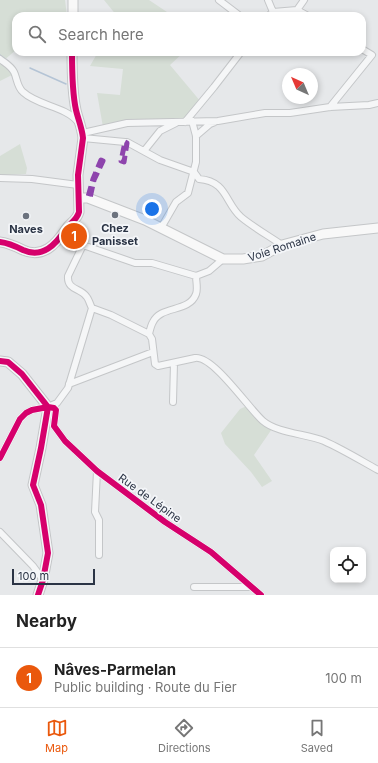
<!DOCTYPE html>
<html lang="en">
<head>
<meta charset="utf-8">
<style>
	:root { --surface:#fff; --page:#f6f6f6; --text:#222; --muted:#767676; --line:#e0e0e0; --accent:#ea580c }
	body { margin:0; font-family:Inter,sans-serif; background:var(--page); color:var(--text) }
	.controls { position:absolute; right:12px; bottom:12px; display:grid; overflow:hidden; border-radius:8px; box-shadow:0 2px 6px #0003 }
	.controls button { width:36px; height:36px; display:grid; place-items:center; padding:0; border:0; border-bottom:1px solid var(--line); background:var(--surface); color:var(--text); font:20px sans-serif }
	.compass { position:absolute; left:282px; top:68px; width:36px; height:36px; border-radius:50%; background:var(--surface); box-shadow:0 2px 6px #0003; rotate:316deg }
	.scale { position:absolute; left:12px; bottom:10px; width:83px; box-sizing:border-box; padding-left:4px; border:2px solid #2b3445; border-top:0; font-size:11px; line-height:14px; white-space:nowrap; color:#2b3445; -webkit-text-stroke:3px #f4f6f9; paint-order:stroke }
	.you { position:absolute; left:152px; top:209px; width:14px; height:14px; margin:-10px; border:3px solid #fff; border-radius:50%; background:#1a73e8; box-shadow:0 0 0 6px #1a73e833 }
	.badge { display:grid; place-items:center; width:26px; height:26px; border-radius:50%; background:var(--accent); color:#fff; font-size:13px; font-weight:700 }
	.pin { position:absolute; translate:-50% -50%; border:2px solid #fff; box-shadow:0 1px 4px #0006 }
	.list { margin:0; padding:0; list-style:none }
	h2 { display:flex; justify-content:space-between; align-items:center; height:52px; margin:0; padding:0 16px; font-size:17px }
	h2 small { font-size:13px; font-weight:400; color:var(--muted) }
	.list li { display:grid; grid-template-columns:26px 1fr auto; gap:12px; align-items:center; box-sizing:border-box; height:60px; padding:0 16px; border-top:1px solid var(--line) }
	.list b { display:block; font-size:15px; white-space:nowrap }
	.list p { margin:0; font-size:13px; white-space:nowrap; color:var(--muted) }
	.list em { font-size:13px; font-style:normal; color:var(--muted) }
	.icon { flex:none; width:22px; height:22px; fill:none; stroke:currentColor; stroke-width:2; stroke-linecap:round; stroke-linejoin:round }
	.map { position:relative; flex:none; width:378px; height:595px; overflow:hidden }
	.search { position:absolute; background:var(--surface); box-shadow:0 2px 6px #0003; left:12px; right:12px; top:12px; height:44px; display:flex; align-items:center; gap:10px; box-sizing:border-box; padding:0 14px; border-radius:12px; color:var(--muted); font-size:15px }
	.sheet { height:112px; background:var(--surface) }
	nav { display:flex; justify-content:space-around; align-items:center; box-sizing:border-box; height:56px; border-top:1px solid var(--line); background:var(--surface); font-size:11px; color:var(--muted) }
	nav a { display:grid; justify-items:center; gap:2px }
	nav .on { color:var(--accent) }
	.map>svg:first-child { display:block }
	.green { fill:#d6ded6 }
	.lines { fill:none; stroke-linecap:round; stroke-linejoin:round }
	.stream { stroke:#b4c4d5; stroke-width:1.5 }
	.street-casing { stroke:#c4c6c8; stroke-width:8 }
	.secondary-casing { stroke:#c4c6c8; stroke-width:11 }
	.street { stroke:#f5f6f7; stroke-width:6 }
	.secondary { stroke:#f8f8f8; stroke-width:9 }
	.quiet { stroke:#8e44ad; stroke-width:5; stroke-dasharray:10 5; stroke-linecap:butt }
	.cycleway-casing { stroke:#f4f6f9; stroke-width:8 }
	.cycleway { stroke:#d6006c; stroke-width:6 }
	.poi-dot { fill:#6c737f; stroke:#f4f6f9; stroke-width:1.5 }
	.labels { text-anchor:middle; stroke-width:3.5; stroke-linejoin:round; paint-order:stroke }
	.poi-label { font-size:11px; font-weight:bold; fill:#2b3445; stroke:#f4f6f9 }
	.street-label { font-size:11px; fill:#2b3445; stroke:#f4f6f9 }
</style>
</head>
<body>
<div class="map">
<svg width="378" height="595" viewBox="0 0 378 595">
	<rect width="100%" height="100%" fill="#e6e8ea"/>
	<path class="green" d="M0 0H65L67 16H16V50L3 61 14 74 0 81Z
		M104 0H149L173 16H117Z
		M98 52H184L170 65 201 102 182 120 103 127 97 93 120 95 123 69 90 66Z
		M20 144 27 168 26 174 0 175V156Z
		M249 405 264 421 274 426 254 455 272 481 262 487 251 472 225 444 221 433 240 409Z"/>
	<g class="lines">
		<path class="stream" d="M0 55 8 61
			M30 68 66 84"/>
		<defs>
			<path id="street" d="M219 0 240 16
				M268 0 273 12
				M297 10 308 16
				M297 10 304 0
				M268 16 273 12 297 10
				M0 59C5 63 11 66 14 72 17 78 17 87 23 92 38 106 65 106 78 122
				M330 107 372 55 362 49
				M185 122 214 87 241 52
				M83 133 127 123 218 121 265 113H290L330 107 369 105 378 103
				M196 136 210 124 215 122
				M83 138 125 142H127L160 160 194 172 199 179C227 181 225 203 241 217 253 227 269 236 282 245
				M144 151 160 131 176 123
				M0 178 32 179 78 185
				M73 222 80 229 83 245
				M161 228 176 202 188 193 196 162V136L192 121
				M83 245 135 263H152L196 276 209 271 223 259
				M92 308 111 315 149 334 152 339 155 364 158 366 195 358C213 355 249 409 263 421 277 433 307 434 324 441 342 449 360 460 378 470
				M149 334C150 330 151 325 153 322 161 305 189 313 196 294 198 289 196 281 196 276
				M69 384 153 352
				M173 402 174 363
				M48 407 57 403 68 388 92 308C90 305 89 299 86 296 80 288 67 290 68 276L83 245
				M0 458 20 419 26 413 32 410 48 407 54 408 56 410 54 426 65 441 97 471 165 522 211 552 261 595
				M97 471 95 512 99 520V555
				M0 532 33 566 43 580
				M194 587H251"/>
			<path id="secondary" d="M73 0V16
				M79 198H88L145 220 223 259H243L262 256 282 245 323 234 378 228
				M0 242C9 243 15 246 23 250 43 259 56 244 66 229 70 223 77 220 79 212L78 175 83 138C82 128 78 119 76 110 72 92 72 71 72 52
				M0 361 8 362 22 374 48 407 41 448 33 485 41 505 48 553 43 580 38 595"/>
		</defs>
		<use href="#street" class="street-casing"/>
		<use href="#secondary" class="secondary-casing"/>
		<use href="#street" class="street"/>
		<use href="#secondary" class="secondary"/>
		<path class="quiet" d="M125 142 127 143 124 162 121 161Z
			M101 160 103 161 94 180 90 198 88 197 93 179Z"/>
		<defs>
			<path id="cycleway" d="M0 242C9 243 15 246 23 250 43 259 56 244 66 229 70 223 77 220 79 212L78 175 83 138C82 128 78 119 76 110 72 92 72 71 72 52
				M0 361 8 362 22 374 48 407 41 448 33 485 41 505 48 553 43 580 38 595
				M0 458 20 419 26 413 32 410 48 407 54 408 56 410 54 426 65 441 97 471 165 522 211 552 261 595"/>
		</defs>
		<use href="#cycleway" class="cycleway-casing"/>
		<use href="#cycleway" class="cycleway"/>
	</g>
	<g class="poi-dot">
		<circle cx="115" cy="215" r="4"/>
		<circle cx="26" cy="216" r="4"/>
	</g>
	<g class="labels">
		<g class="poi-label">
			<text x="115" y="232">Chez<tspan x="115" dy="13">Panisset</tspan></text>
			<text x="26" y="233">Naves</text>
		</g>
		<g class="street-label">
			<text transform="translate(282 247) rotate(-18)" y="4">Voie Romaine</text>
			<text transform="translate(150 498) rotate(36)" y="4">Rue de Lépine</text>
		</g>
	</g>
</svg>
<div class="controls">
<button><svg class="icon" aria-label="locate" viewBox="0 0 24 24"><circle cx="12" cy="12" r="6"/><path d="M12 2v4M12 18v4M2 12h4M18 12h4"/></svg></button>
</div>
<svg class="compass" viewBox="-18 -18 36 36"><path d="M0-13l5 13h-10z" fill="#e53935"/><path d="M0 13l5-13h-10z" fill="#767676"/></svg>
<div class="scale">100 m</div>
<div class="you"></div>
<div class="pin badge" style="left:74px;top:236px">1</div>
<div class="search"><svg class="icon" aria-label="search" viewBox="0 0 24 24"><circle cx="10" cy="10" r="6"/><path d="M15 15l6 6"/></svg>Search here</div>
</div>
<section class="sheet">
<h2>Nearby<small></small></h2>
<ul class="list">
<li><span class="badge">1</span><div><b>Nâves-Parmelan</b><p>Public building · Route du Fier</p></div><em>100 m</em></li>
</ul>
</section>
<nav>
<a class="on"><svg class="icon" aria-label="map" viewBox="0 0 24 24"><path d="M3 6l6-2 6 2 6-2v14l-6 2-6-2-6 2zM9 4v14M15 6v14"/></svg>Map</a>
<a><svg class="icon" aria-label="directions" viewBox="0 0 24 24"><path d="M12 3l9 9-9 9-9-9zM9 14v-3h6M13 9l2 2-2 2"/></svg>Directions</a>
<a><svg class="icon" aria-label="saved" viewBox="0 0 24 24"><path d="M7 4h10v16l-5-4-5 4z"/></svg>Saved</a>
</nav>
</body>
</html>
